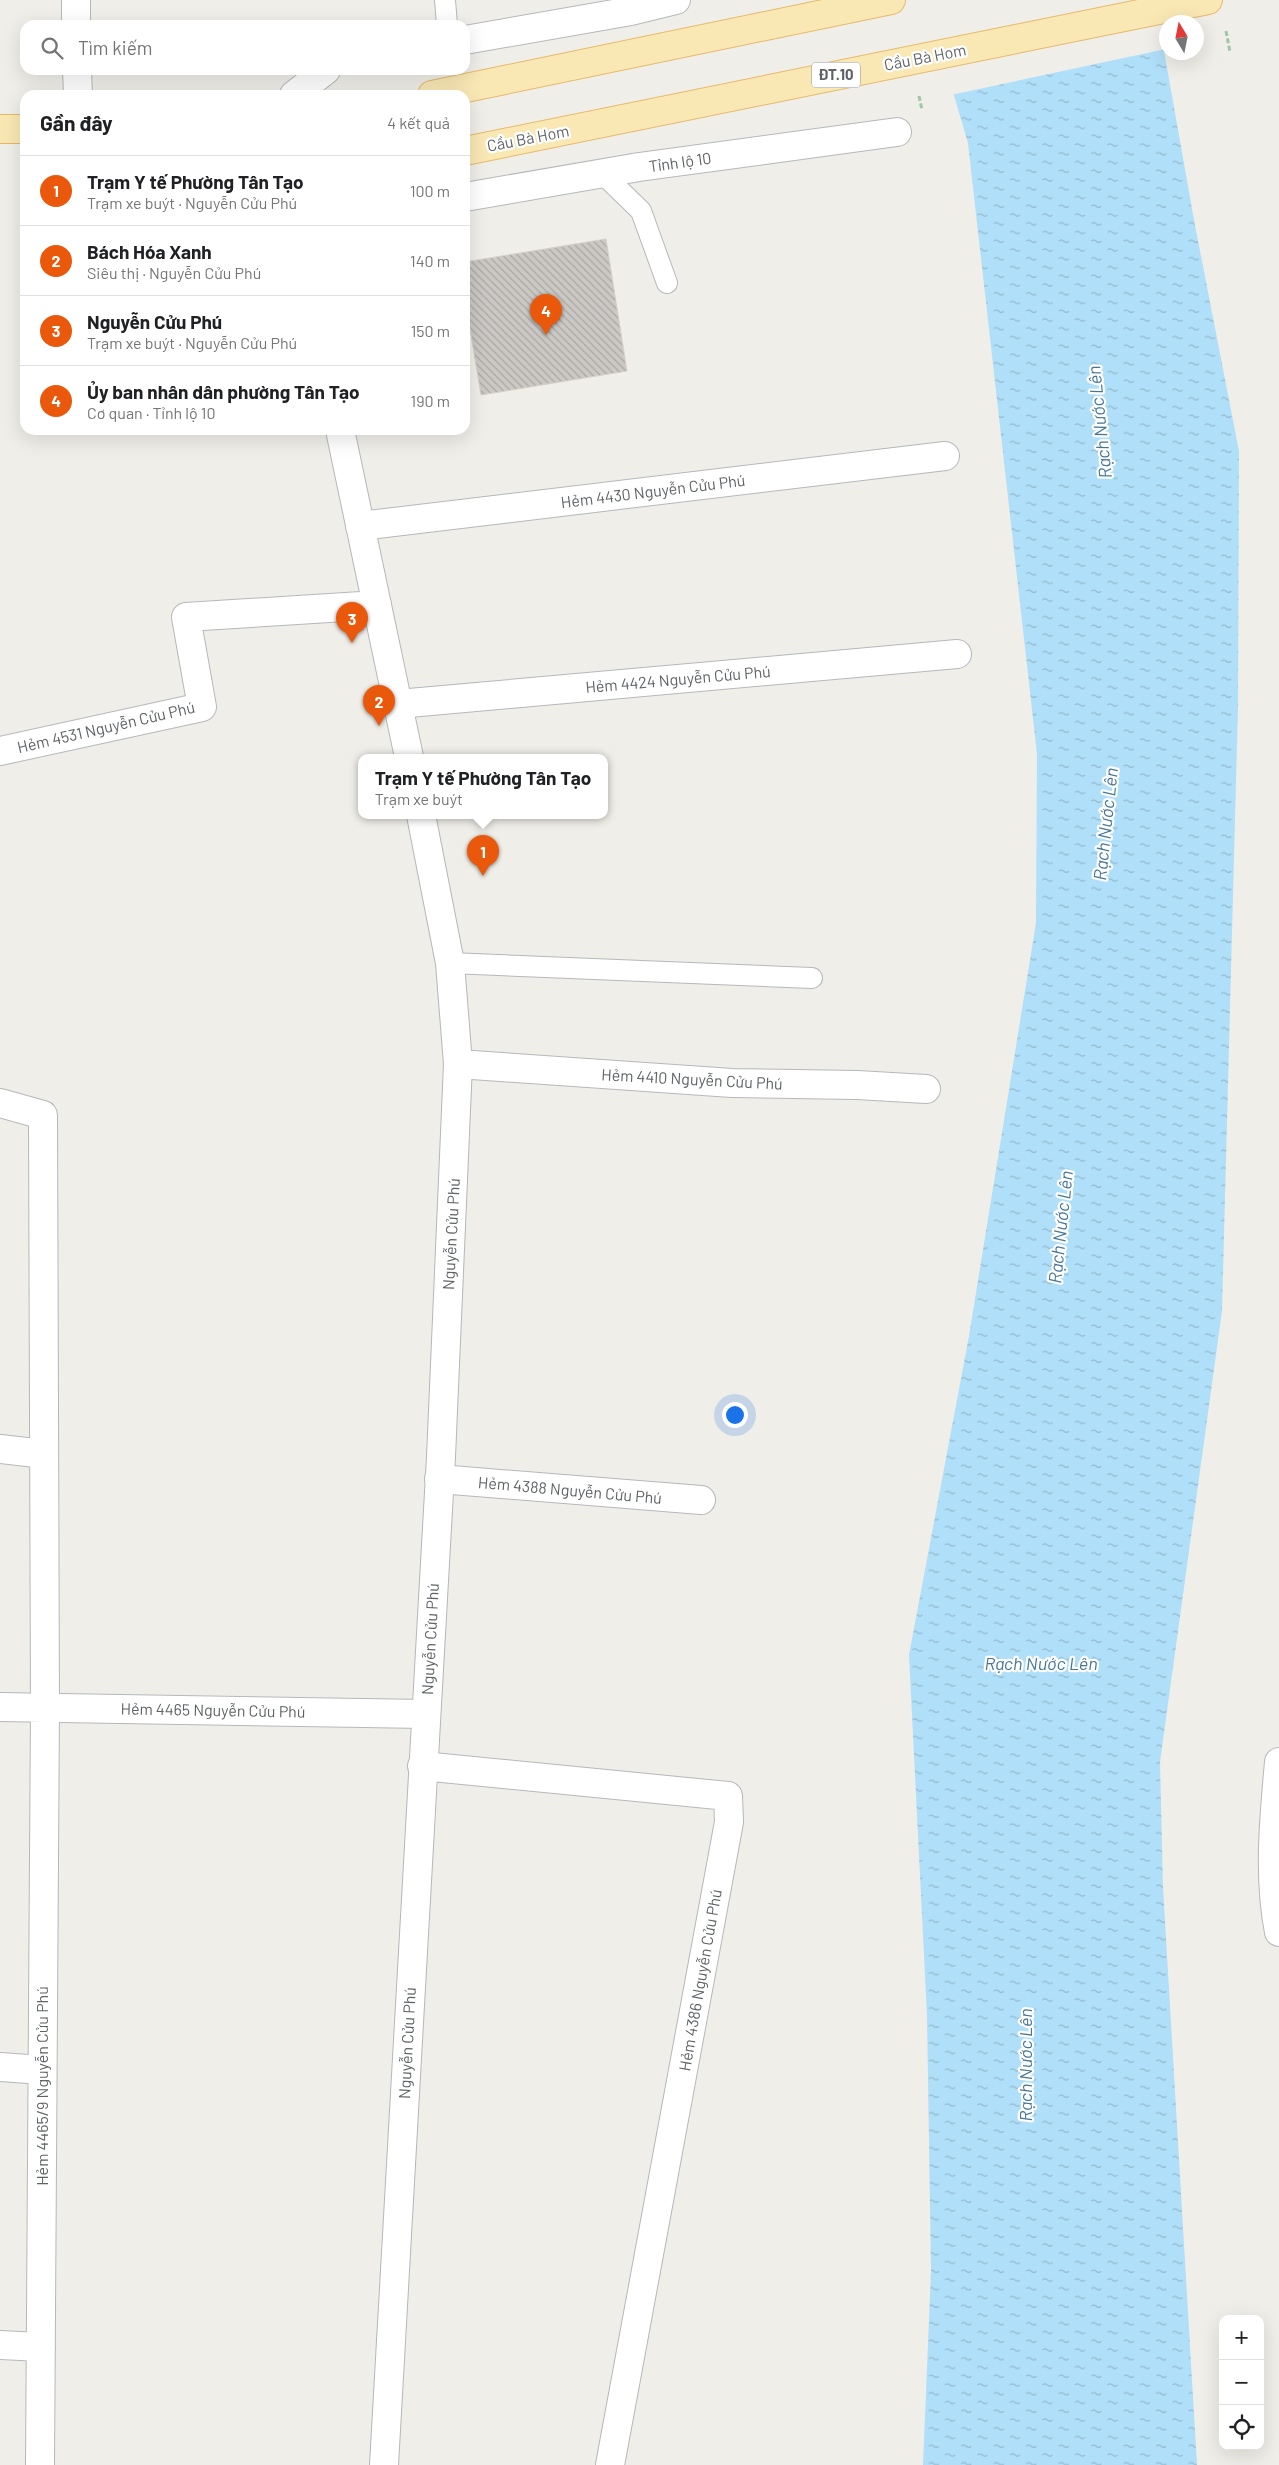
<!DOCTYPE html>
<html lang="vi">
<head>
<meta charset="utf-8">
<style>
	:root { --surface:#fff; --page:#f6f6f6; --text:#202124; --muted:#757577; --line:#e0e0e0; --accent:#ea580c }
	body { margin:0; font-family:Barlow,sans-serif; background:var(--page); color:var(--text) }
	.controls { position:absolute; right:15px; bottom:15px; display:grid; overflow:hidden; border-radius:10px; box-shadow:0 5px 20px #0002 }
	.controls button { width:45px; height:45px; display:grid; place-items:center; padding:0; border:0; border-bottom:1px solid var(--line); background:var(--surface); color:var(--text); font:25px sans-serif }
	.compass { position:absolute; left:1159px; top:15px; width:45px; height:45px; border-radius:50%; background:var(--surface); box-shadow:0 5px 20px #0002; rotate:350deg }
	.you { position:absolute; left:734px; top:1414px; width:18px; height:18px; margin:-12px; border:4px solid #fff; border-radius:50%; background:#1a73e8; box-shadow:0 0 0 8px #1a73e833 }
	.badge { display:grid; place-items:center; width:32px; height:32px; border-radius:50%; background:var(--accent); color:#fff; font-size:16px; font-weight:700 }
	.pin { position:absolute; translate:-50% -41px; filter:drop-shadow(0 1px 2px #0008) }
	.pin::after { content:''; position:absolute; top:26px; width:18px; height:15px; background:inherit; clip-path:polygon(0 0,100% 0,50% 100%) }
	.popup { position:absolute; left:358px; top:754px; width:250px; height:65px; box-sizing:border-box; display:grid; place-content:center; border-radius:10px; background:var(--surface); filter:drop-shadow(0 1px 4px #0005); font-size:16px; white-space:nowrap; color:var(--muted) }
	.popup b { font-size:19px; color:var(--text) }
	.popup::after { content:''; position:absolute; left:50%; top:100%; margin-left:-10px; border:10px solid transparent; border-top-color:var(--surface) }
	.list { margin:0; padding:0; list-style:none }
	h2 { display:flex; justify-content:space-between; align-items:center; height:65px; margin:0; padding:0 20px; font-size:21px }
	h2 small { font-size:16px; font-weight:400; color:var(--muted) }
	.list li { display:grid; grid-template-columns:32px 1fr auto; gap:15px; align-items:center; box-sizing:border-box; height:70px; padding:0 20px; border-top:1px solid var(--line) }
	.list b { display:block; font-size:19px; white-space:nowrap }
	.list p { margin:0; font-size:16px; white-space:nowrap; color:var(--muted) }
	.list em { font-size:16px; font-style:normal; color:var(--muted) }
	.icon { flex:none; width:28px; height:28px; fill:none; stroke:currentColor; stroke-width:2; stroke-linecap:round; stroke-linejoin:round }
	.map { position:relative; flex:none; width:1279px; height:2465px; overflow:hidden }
	.search { position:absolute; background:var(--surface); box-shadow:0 5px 20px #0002; left:20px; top:20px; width:450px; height:55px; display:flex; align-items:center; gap:12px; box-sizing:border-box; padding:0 18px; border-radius:15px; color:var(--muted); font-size:19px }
	.panel { position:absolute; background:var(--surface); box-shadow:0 5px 20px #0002; left:20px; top:90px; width:450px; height:345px; border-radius:15px }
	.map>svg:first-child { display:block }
	.water { fill:url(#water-ripples) }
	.pier { fill:#f0eee8 }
	.building { fill:url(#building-back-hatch); stroke:#d5cfc7 }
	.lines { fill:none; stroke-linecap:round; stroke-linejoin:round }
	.lane-casing { stroke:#b5b8bb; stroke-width:22 }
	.street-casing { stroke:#b5b8bb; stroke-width:30 }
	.secondary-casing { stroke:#b4b7bb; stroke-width:30 }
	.primary-casing { stroke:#e7b96a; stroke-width:30 }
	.path { stroke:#a0c6a8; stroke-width:3; stroke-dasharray:5 2.5; stroke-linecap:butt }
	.lane { stroke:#fff; stroke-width:20 }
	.street { stroke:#fff; stroke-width:28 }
	.secondary { stroke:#fff; stroke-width:28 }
	.primary { stroke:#f9e8b4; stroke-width:28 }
	.labels { text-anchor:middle; stroke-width:4.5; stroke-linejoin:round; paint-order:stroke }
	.shield { fill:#fff; stroke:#8f9295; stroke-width:1 }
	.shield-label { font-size:15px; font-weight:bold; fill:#5f6367 }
	.street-label { font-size:16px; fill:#5f6367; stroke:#fff }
	.water-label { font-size:18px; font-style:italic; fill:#45769a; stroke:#fff }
</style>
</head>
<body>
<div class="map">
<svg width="1279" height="2465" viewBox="0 0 1279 2465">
	<defs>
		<pattern id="water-ripples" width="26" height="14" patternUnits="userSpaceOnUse" patternTransform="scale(1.25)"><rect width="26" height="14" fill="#b0dff9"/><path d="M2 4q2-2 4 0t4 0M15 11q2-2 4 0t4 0" fill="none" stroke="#92b8cd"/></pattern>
		<pattern id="building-back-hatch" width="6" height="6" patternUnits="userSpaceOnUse" patternTransform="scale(1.25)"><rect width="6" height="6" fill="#ccc9c5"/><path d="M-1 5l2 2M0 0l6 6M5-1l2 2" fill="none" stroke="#a9a7a4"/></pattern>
	</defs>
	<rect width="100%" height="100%" fill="#f0eee8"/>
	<path class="water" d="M926 0H1155L1194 220 1239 451 1238 706 1222 1311 1160 1762 1163 1887 1197 2465H923L931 2271 927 2015 909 1655 969 1336 1036 923 1037 754 968 143Z"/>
	<path class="pier" d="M923 0H1157L1166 49 951 95Z"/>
	<path class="building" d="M606 239 627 371 481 395 465 299V262Z"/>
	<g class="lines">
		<defs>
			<path id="lane" d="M445 0 447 25
				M603 174 641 211 667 283
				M450 963 812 978"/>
			<path id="street" d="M76 0V25
				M465 40 631 11 676 0
				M77 70 78 95
				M294 95 326 70
				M465 197 639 167 897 132
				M360 526 945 456
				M398 704 957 654
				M0 751 202 707 186 617 377 605
				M458 1064 732 1083 857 1085 926 1089
				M0 1103 43 1115 45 1707 40 2465
				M0 1449 44 1454
				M439 1479 701 1500
				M0 1707 425 1714
				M1279 1762C1274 1818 1268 1876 1279 1932
				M422 1766 728 1796 729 1822 610 2465
				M0 2067 42 2070
				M0 2345 41 2347"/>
			<path id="secondary" d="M340 430 409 757
				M384 2465 441 1457 458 1064 450 963 421 815"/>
			<path id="primary" d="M432 95 891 0
				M0 129H25
				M465 151 1208 0"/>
		</defs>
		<use href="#lane" class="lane-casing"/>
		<use href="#street" class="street-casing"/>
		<use href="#secondary" class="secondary-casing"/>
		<use href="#primary" class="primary-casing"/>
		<path class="path" d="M1226 31 1230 52
			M919 96 922 110"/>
		<use href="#lane" class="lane"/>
		<use href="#street" class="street"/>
		<use href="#secondary" class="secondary"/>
		<use href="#primary" class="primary"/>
	</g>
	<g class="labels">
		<rect class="shield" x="812" y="62.5" width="48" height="25" rx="4"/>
		<g class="shield-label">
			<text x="836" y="80">ĐT.10</text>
		</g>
		<g class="street-label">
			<text transform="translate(925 57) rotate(-11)" y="6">Cầu Bà Hom</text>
			<text transform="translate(528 138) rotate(-11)" y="6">Cầu Bà Hom</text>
			<text transform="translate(680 162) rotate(-8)" y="6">Tỉnh lộ 10</text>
			<text transform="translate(653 491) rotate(-7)" y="6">Hẻm 4430 Nguyễn Cửu Phú</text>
			<text transform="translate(678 679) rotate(-5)" y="6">Hẻm 4424 Nguyễn Cửu Phú</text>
			<text transform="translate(106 727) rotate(-13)" y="6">Hẻm 4531 Nguyễn Cửu Phú</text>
			<text transform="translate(692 1079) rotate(3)" y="6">Hẻm 4410 Nguyễn Cửu Phú</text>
			<text transform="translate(451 1234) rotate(-87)" y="6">Nguyễn Cửu Phú</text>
			<text transform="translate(570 1490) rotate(5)" y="6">Hẻm 4388 Nguyễn Cửu Phú</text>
			<text transform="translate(430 1639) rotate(-87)" y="6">Nguyễn Cửu Phú</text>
			<text transform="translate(213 1710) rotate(1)" y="6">Hẻm 4465 Nguyễn Cửu Phú</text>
			<text transform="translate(700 1980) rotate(-80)" y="6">Hẻm 4386 Nguyễn Cửu Phú</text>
			<text transform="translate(407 2043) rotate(-87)" y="6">Nguyễn Cửu Phú</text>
			<text transform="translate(42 2086) rotate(-90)" y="6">Hẻm 4465/9 Nguyễn Cửu Phú</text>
		</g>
		<g class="water-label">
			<text transform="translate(1100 422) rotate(-96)" y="6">Rạch Nước Lên</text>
			<text transform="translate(1106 824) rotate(-84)" y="6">Rạch Nước Lên</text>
			<text transform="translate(1061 1227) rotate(-84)" y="6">Rạch Nước Lên</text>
			<text x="1041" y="1670">Rạch Nước Lên</text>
			<text transform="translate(1026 2065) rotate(-90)" y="6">Rạch Nước Lên</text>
		</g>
	</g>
</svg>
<div class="controls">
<button>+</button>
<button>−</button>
<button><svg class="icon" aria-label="locate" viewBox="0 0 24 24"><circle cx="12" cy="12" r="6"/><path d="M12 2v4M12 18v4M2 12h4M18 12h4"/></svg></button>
</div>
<svg class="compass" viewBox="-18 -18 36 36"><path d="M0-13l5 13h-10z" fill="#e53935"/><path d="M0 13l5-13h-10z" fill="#757577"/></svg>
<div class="you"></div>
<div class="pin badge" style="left:483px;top:876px">1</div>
<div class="popup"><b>Trạm Y tế Phường Tân Tạo</b>Trạm xe buýt</div>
<div class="pin badge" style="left:379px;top:726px">2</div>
<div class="pin badge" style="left:352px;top:643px">3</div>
<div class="pin badge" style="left:546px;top:335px">4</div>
<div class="search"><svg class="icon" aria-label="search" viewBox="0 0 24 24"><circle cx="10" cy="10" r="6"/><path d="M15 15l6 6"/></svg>Tìm kiếm</div>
<section class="panel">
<h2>Gần đây<small>4 kết quả</small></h2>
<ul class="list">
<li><span class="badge">1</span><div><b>Trạm Y tế Phường Tân Tạo</b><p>Trạm xe buýt · Nguyễn Cửu Phú</p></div><em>100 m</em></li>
<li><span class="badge">2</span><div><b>Bách Hóa Xanh</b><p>Siêu thị · Nguyễn Cửu Phú</p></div><em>140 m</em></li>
<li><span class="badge">3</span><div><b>Nguyễn Cửu Phú</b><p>Trạm xe buýt · Nguyễn Cửu Phú</p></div><em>150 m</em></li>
<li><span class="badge">4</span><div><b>Ủy ban nhân dân phường Tân Tạo</b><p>Cơ quan · Tỉnh lộ 10</p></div><em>190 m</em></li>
</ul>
</section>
</div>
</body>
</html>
